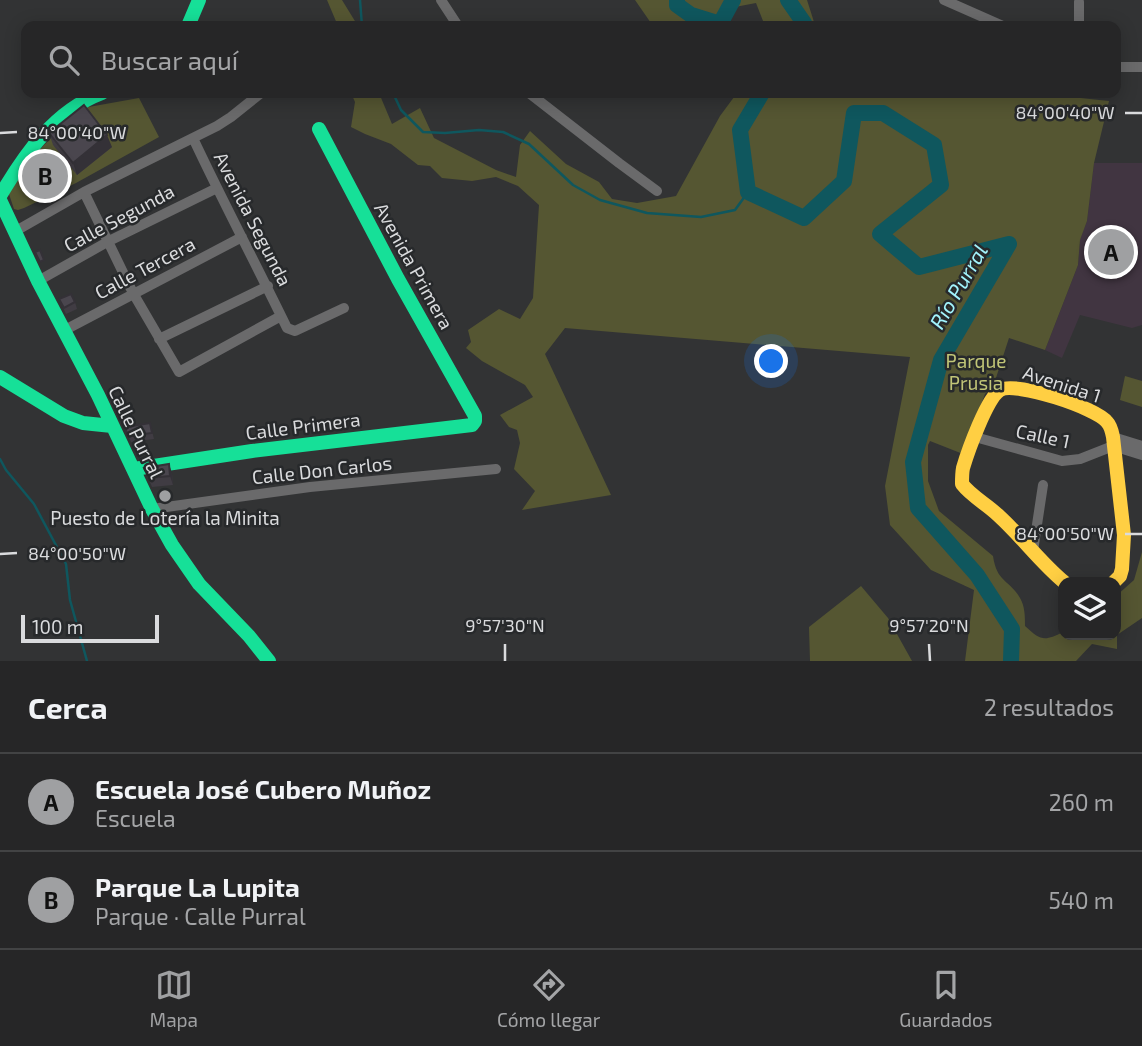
<!DOCTYPE html>
<html lang="es">
<head>
<meta charset="utf-8">
<style>
	:root { --surface:#262627; --page:#2e2e2f; --text:#f1f3f6; --muted:#a4a5a7; --line:#424344; --accent:#9fa0a2 }
	body { margin:0; font-family:"Exo 2",sans-serif; background:var(--page); color:var(--text) }
	.controls { position:absolute; right:21px; bottom:21px; display:grid; overflow:hidden; border-radius:14px; box-shadow:0 4px 18px #0003 }
	.controls button { width:63px; height:63px; display:grid; place-items:center; padding:0; border:0; border-bottom:2px solid var(--line); background:var(--surface); color:var(--text); font:35px sans-serif }
	.scale { position:absolute; left:21px; bottom:18px; width:138px; box-sizing:border-box; padding-left:7px; border:4px solid #dadbdd; border-top:0; font-size:19px; line-height:24px; white-space:nowrap; color:#dadbdd; -webkit-text-stroke:5px #27292b; paint-order:stroke }
	.you { position:absolute; left:772px; top:362px; width:24px; height:24px; margin:-18px; border:5px solid #fff; border-radius:50%; background:#1a73e8; box-shadow:0 0 0 10px #1a73e833 }
	.badge { display:grid; place-items:center; width:46px; height:46px; border-radius:50%; background:var(--accent); color:#111; font-size:23px; font-weight:700 }
	.pin { position:absolute; translate:-50% -50%; border:4px solid #fff; box-shadow:0 2px 7px #0006 }
	.list { margin:0; padding:0; list-style:none }
	h2 { display:flex; justify-content:space-between; align-items:center; height:91px; margin:0; padding:0 28px; font-size:30px }
	h2 small { font-size:23px; font-weight:400; color:var(--muted) }
	.list li { display:grid; grid-template-columns:46px 1fr auto; gap:21px; align-items:center; box-sizing:border-box; height:98px; padding:0 28px; border-top:2px solid var(--line) }
	.list b { display:block; font-size:26px; white-space:nowrap }
	.list p { margin:0; font-size:23px; white-space:nowrap; color:var(--muted) }
	.list em { font-size:23px; font-style:normal; color:var(--muted) }
	.icon { flex:none; width:38px; height:38px; fill:none; stroke:currentColor; stroke-width:2; stroke-linecap:round; stroke-linejoin:round }
	.map { position:relative; flex:none; width:1142px; height:661px; overflow:hidden }
	.search { position:absolute; background:var(--surface); box-shadow:0 4px 18px #0003; left:21px; right:21px; top:21px; height:77px; display:flex; align-items:center; gap:18px; box-sizing:border-box; padding:0 24px; border-radius:14px; color:var(--muted); font-size:26px }
	.sheet { height:287px; background:var(--surface) }
	nav { display:flex; justify-content:space-around; align-items:center; box-sizing:border-box; height:98px; border-top:2px solid var(--line); background:var(--surface); font-size:19px; color:var(--muted) }
	nav a { display:grid; justify-items:center; gap:4px }
	nav .on { color:var(--accent) }
	.map>svg:first-child { display:block }
	.education { fill:#413541 }
	.green { fill:#555632 }
	.lines { fill:none; stroke-linecap:round; stroke-linejoin:round }
	.stream { stroke:#0f575e; stroke-width:2.5 }
	.river { stroke:#0f575e; stroke-width:16 }
	.street { stroke:#6a6a6b; stroke-width:10 }
	.fast { stroke:#16e098; stroke-width:14 }
	.slow { stroke:#ffcf43; stroke-width:14 }
	.wall { fill:#403c43 }
	.shaded-wall { fill:#343137 }
	.building { fill:#4a464e; stroke:#343137; stroke-width:2 }
	.ticks { fill:none; stroke:#dadbdd; stroke-width:2.5 }
	.poi-dot { fill:#9fa0a2; stroke:#27292b; stroke-width:2.5 }
	.labels { text-anchor:middle; stroke-width:5; stroke-linejoin:round; paint-order:stroke }
	.street-label { font-size:19px; fill:#dadbdd; stroke:#27292b }
	.park-label { font-size:19px; fill:#c1c577; stroke:#27292b }
	.poi-label { font-size:19px; fill:#dadbdd; stroke:#27292b }
	.water-label { font-size:21px; font-style:italic; fill:#a2f3fc; stroke:#27292b }
	.ticks-label { font-size:18px; text-anchor:middle; fill:#dadbdd; stroke:#27292b; stroke-width:5; stroke-linejoin:round; paint-order:stroke }
</style>
</head>
<body>
<div class="map">
<svg width="1142" height="661" viewBox="0 0 1142 661">
	<rect width="100%" height="100%" fill="#323334"/>
	<path class="education" d="M1094 163H1142V325L1132 328 1080 315 1062 358 1045 350 1078 265 1080 239 1087 221Z"/>
	<path class="green" d="M327 0H342L358 26H338Z
		M635 0H807L814 22 813 26H765L756 3 735 7 725 26H653Z
		M351 93H379L392 124 420 108 434 138 496 170 516 177 520 145 530 131 566 164 599 182 612 199 637 203 676 196 720 116 737 93H1047L1052 95 1109 101 1094 163 1087 221 1080 240 1078 265 1045 350 1009 338 994 384 985 394 963 454 930 441 928 445V481L939 511 993 556C997 583 1009 579 1020 598 1025 606 1025 617 1025 626 1040 640 1044 642 1063 632V635H1116V596L1134 580 1142 552V618L1117 635V649L1092 644 1076 661H965L974 590 931 570 890 525 885 486 910 357 565 328 545 354 611 495 522 510 535 491 514 469 520 443 517 430 509 427 500 415 533 397 525 385 482 361 466 348 471 342 468 330 499 309 520 319 533 298 539 205 518 186 496 177 472 181 442 178 430 166 418 165 391 144 365 134 351 127 355 102Z
		M139 98 159 137 76 183 24 208 18 210 14 209 9 194 22 170 44 145 83 108Z
		M1125 376 1142 381V407L1120 400Z
		M861 586 888 618 912 661H810L809 627Z"/>
	<g class="lines">
		<path class="stream" d="M360 0 362 26
			M393 93 401 110 423 132 445 133 479 130 503 132 529 144 573 185 600 200 647 213 701 217 735 210 748 192
			M0 459 6 470 34 504 66 564 70 600 87 661"/>
		<path class="river" d="M677 0V5L691 15 720 24 733 0
			M788 0 804 23 802 26
			M762 93 740 130 748 192 804 218 844 181 854 113H883L934 145 941 185 880 234 919 267 1009 244 941 360 913 462 918 508 977 575 1012 629 1011 661"/>
		<path class="street" d="M441 0 458 26
			M944 0 1003 26
			M1079 2V26
			M1116 67H1142
			M529 93 619 163 657 191
			M193 138C223 202 256 264 287 328L295 331 344 308
			M84 192 133 293 179 372 281 316
			M14 232 84 192 217 126 231 117 261 93
			M38 281 109 241 217 188
			M63 331 242 237
			M159 339 268 286
			M975 437 1062 461 1080 459 1113 446 1142 455
			M1113 437 1142 446
			M152 509 310 487 496 469
			M1033 551 1043 485"/>
		<path class="fast" d="M188 26 199 0
			M0 196C25 154 54 111 102 93
			M0 200 38 281 98 395 152 509 172 545 199 584 249 636 269 661
			M0 377 64 416 83 423 112 426
			M134 469 252 451 472 425 475 421V416L398 279 319 129"/>
		<path class="slow" d="M1064 582C1040 562 1022 537 999 516 987 504 972 497 962 484 962 479 962 473 963 468 968 451 987 398 1000 390 1015 381 1097 408 1107 422 1111 426 1112 432 1113 437L1124 535 1122 569 1120 576 1114 582"/>
	</g>
	<path class="wall" d="M49 133 112 147 77 175 53 145Z
		M59 299 75 302 77 309 66 314Z
		M150 423 154 439 131 442 126 431Z
		M144 468 172 473 173 485 152 487Z"/>
	<path class="shaded-wall" d="M107 135 112 147 77 175 73 163Z
		M169 464 172 473 173 485 170 476Z"/>
	<path class="building" d="M84 105 107 135 73 163 49 133Z
		M40 250 44 260 40 262 35 252Z
		M71 294 75 302 64 308 59 299Z
		M119 403 122 410 117 412 114 405Z
		M150 423 152 433 129 436 126 431V427Z
		M169 464 170 476 149 478 144 468Z"/>
	<path class="ticks" d="M1125 113H1142M0 133 17 132M1125 534H1142M0 554 17 553M505 644V661M929 644 930 661"/>
	<circle class="poi-dot" cx="165" cy="496" r="7"/>
	<g class="labels">
		<g class="street-label">
			<text transform="translate(119 218) rotate(-28)" y="7">Calle Segunda</text>
			<text transform="translate(253 219) rotate(63)" y="7">Avenida Segunda</text>
			<text transform="translate(414 266) rotate(61)" y="7">Avenida Primera</text>
			<text transform="translate(145 268) rotate(-28)" y="7">Calle Tercera</text>
			<text transform="translate(1062 384) rotate(18)" y="7">Avenida 1</text>
			<text transform="translate(303 426) rotate(-7)" y="7">Calle Primera</text>
			<text transform="translate(136 432) rotate(64)" y="7">Calle Purral</text>
			<text transform="translate(1043 436) rotate(12)" y="7">Calle 1</text>
			<text transform="translate(322 470) rotate(-6)" y="7">Calle Don Carlos</text>
		</g>
		<g class="park-label">
			<text x="976" y="368">Parque<tspan x="976" dy="22">Prusia</tspan></text>
		</g>
		<g class="poi-label">
			<text x="165" y="525">Puesto de Lotería la Minita</text>
		</g>
		<g class="water-label">
			<text transform="translate(959 287) rotate(-60)" y="7">Río Purral</text>
		</g>
	</g>
	<g class="ticks-label">
		<text x="1065" y="119">84°00'40"W</text>
		<text x="77" y="139">84°00'40"W</text>
		<text x="1065" y="540">84°00'50"W</text>
		<text x="77" y="560">84°00'50"W</text>
		<text x="505" y="632">9°57'30"N</text>
		<text x="929" y="632">9°57'20"N</text>
	</g>
</svg>
<div class="controls">
<button><svg class="icon" aria-label="layers" viewBox="0 0 24 24"><path d="M12 4l9 5-9 5-9-5zM3 14l9 5 9-5"/></svg></button>
</div>
<div class="scale">100 m</div>
<div class="you"></div>
<div class="pin badge" style="left:1111px;top:252px">A</div>
<div class="pin badge" style="left:45px;top:176px">B</div>
<div class="search"><svg class="icon" aria-label="search" viewBox="0 0 24 24"><circle cx="10" cy="10" r="6"/><path d="M15 15l6 6"/></svg>Buscar aquí</div>
</div>
<section class="sheet">
<h2>Cerca<small>2 resultados</small></h2>
<ul class="list">
<li><span class="badge">A</span><div><b>Escuela José Cubero Muñoz</b><p>Escuela</p></div><em>260 m</em></li>
<li><span class="badge">B</span><div><b>Parque La Lupita</b><p>Parque · Calle Purral</p></div><em>540 m</em></li>
</ul>
</section>
<nav>
<a class="on"><svg class="icon" aria-label="map" viewBox="0 0 24 24"><path d="M3 6l6-2 6 2 6-2v14l-6 2-6-2-6 2zM9 4v14M15 6v14"/></svg>Mapa</a>
<a><svg class="icon" aria-label="directions" viewBox="0 0 24 24"><path d="M12 3l9 9-9 9-9-9zM9 14v-3h6M13 9l2 2-2 2"/></svg>Cómo llegar</a>
<a><svg class="icon" aria-label="saved" viewBox="0 0 24 24"><path d="M7 4h10v16l-5-4-5 4z"/></svg>Guardados</a>
</nav>
</body>
</html>
